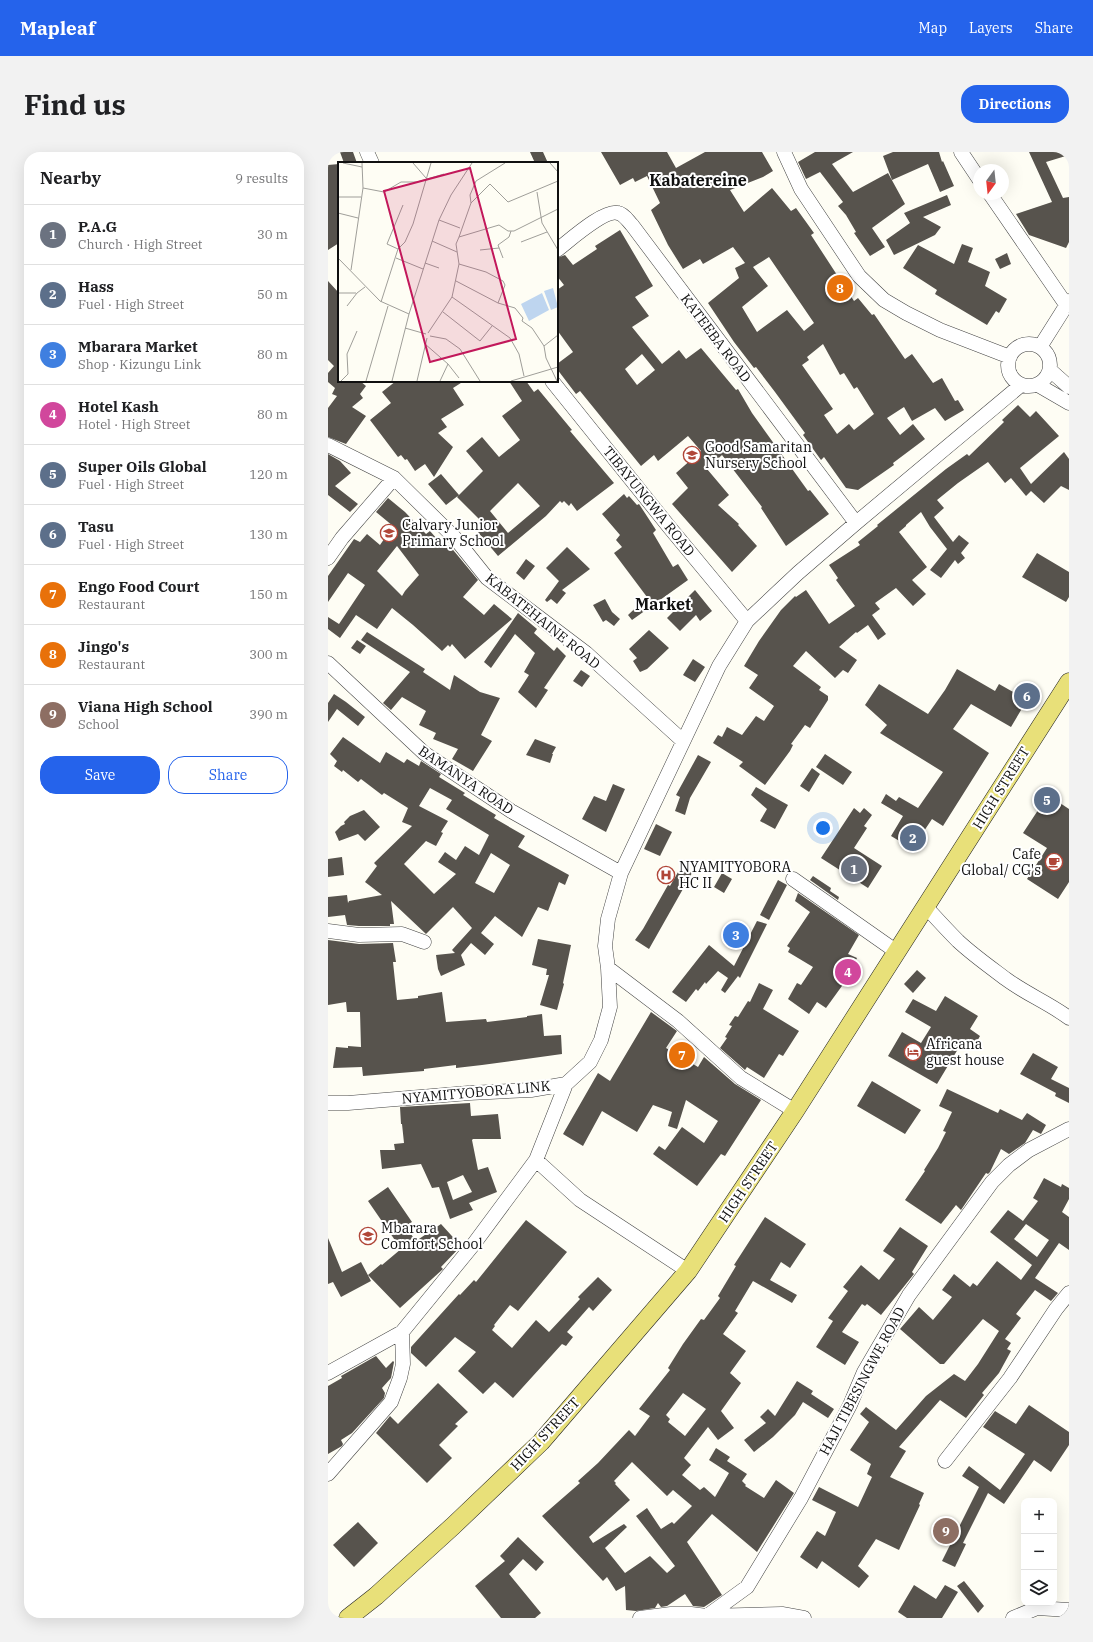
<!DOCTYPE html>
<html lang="en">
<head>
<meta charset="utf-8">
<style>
	:root { --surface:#fff; --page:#f2f2f2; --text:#202124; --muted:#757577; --line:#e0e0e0; --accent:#2563eb }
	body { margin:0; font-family:"IBM Plex Serif",serif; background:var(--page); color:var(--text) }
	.controls { position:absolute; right:12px; bottom:12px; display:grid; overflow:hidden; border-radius:8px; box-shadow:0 4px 16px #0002 }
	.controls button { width:36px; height:36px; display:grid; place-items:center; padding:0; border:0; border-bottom:1px solid var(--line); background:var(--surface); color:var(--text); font:20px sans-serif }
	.compass { position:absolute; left:645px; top:12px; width:36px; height:36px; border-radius:50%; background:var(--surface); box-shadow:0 4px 16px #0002; rotate:195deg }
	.you { position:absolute; left:495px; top:676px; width:14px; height:14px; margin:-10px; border:3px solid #fff; border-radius:50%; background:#1a73e8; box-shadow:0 0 0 6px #1a73e833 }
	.badge { display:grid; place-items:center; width:26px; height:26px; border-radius:50%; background:var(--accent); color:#fff; font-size:13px; font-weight:700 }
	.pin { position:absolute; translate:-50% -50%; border:2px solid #fff; box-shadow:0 1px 4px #0006 }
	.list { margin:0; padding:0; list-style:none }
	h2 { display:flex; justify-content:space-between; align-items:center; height:52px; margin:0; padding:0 16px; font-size:17px }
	h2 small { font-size:13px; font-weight:400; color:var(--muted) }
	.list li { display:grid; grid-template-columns:26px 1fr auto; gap:12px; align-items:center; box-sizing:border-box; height:60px; padding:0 16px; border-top:1px solid var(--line) }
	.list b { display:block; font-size:15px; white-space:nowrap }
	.list p { margin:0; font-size:13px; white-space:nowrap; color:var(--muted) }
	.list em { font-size:13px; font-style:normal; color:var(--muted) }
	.actions { display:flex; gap:8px; padding:12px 16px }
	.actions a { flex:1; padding:9px 0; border:1px solid var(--accent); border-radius:16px; text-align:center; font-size:14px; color:var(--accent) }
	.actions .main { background:var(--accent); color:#fff }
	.icon { flex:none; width:22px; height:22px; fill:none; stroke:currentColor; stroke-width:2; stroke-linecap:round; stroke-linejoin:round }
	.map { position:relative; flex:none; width:741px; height:1466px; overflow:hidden; border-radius:16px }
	header { display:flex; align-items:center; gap:24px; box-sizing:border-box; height:56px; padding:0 20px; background:var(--accent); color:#fff }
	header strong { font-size:19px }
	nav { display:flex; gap:22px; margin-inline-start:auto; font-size:14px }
	.intro { display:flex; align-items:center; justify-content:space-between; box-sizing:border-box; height:96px; padding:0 24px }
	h1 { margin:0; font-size:28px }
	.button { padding:10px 18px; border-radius:16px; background:var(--accent); color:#fff; font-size:14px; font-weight:700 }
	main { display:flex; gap:24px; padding:0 24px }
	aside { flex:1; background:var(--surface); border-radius:16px; box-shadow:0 4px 16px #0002 }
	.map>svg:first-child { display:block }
	.building { fill:#57534d; fill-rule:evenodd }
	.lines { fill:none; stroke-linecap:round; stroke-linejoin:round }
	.minor-casing { stroke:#434343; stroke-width:15 }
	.major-casing { stroke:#212121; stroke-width:19 }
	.minor { stroke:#fff; stroke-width:14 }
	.major { stroke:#e8e079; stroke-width:18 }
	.labels { text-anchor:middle; stroke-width:4; stroke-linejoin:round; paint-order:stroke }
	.street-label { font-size:14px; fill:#101010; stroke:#fff }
	.poi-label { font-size:14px; fill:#101010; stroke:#fff; text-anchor:start }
	.quarter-label { font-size:16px; font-weight:bold; fill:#101010; stroke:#fff }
	.inset-road { fill:none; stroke:#9f9e99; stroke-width:1 }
	.view { fill:#c2185b; fill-opacity:0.15; stroke:#c2185b; stroke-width:2 }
	.inset-edge { fill:none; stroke:#101010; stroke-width:2 }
</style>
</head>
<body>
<header>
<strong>Mapleaf</strong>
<nav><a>Map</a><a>Layers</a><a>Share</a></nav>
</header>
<div class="intro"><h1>Find us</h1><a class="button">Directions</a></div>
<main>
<aside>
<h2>Nearby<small>9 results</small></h2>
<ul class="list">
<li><span class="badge" style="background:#6b7280">1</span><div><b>P.A.G</b><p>Church · High Street</p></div><em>30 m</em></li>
<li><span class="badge" style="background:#5c6f8a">2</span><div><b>Hass</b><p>Fuel · High Street</p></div><em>50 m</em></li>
<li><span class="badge" style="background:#3f7fe0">3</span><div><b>Mbarara Market</b><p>Shop · Kizungu Link</p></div><em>80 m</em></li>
<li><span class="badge" style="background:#d1479c">4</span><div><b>Hotel Kash</b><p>Hotel · High Street</p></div><em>80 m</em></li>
<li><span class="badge" style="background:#5c6f8a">5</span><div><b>Super Oils Global</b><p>Fuel · High Street</p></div><em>120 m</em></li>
<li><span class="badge" style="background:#5c6f8a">6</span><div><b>Tasu</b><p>Fuel · High Street</p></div><em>130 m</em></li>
<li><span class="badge" style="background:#e8710a">7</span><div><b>Engo Food Court</b><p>Restaurant</p></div><em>150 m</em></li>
<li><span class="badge" style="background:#e8710a">8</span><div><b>Jingo's</b><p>Restaurant</p></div><em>300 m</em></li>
<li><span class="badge" style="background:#8d6e63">9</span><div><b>Viana High School</b><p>School</p></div><em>390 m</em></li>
</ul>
<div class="actions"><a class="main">Save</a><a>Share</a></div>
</aside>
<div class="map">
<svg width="741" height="1466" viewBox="0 0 741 1466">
	<rect width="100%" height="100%" fill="#fefdf4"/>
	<path class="building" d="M12 0H25L29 11H16Z
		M202 0H215L220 11H207Z
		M273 0H339L348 16 377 0H434L445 19 435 25 402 38 416 60 444 36 463 59 468 56 486 81 483 83 526 149 530 146 544 163 546 162 577 207 584 202 605 231 614 226 627 249 630 248 636 258 617 269 607 256 584 269 576 255 559 266 572 283 585 272 597 287 565 311 566 313 530 338 518 336 496 305 493 308 475 283 477 281 447 240 428 215 426 216 406 190 380 151 411 126 407 116 417 111 405 95 375 112 372 107 355 117 340 93 323 58 332 51 319 24 307 30 305 26 292 33ZM441 105 486 171 476 179 459 158 429 180 414 155 440 134 425 115ZM495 192 512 223 516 221 526 237 529 235 546 262 526 278 521 272 509 282 496 263 505 257 474 213 481 208 479 205Z
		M487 0H525L504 12 525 40 560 21 577 52 544 76 557 95 542 104 526 81 528 80 518 63 510 54 515 50 492 20 478 27 470 10Z
		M565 0H611L614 10 615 9 626 34 612 40 600 12 564 28 555 4Z
		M701 0H741V3L718 10 735 46 741 45V90L738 96 701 83 688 62 724 50Z
		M11 12V91L0 98V13Z
		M619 43 623 53 595 65 613 75 607 83 566 103 558 88 582 71 576 61Z
		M292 78 325 134 307 145 321 164 304 175 334 212 351 198 358 207 373 196 408 238 410 237 424 261 480 339 482 338 501 362 458 394 433 356 434 355 394 303 379 317 401 343 390 353 411 372 410 373 429 394 404 420 344 352 360 336 348 321 373 299 360 284 330 309 326 303 313 314 252 239 248 242 229 217V212L245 200 229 178V138L236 133 229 124V106L237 103 245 113 269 97 267 94ZM314 202 327 218 309 233 297 217Z
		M634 92 645 96 640 110 662 120 657 134 679 147 671 161 668 159 659 173 607 142 609 138 575 116 590 93 626 112Z
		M679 101 683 112 672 117 667 107Z
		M0 129 11 141V229H32L38 234 32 242 35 246 24 255 38 264 18 292 0 285V256L9 244 4 242 7 236 0 230V221L6 214 0 208Z
		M68 229H136L125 236 136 253 113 267 119 275 110 281 125 295 106 325 97 312 87 319 79 307 77 308 73 303 70 305 42 268 63 251 54 240Z
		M181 229H198L206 240 210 237 244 278 242 279 286 331 249 359 243 351 241 354 236 349 234 351 232 349 218 364 170 404 149 379 157 373 129 345 155 319 138 299 154 285 171 305 192 288 174 264 194 249ZM190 331 212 354 180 381 162 359Z
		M690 253 702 265 708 259 731 284 692 316 703 332 736 300 741 307V338L733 334 716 351 703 339 698 344 683 326 677 331 660 310 630 331 609 348 616 356 606 365 625 390 631 383 641 391 633 401 637 406 630 412 627 408 613 426 602 418 619 397 602 375 593 360 578 373V374L571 380 599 415 584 428 598 442 585 454 568 436 547 451 552 457 544 463 558 482 550 488 540 473 529 481 528 480 511 495 529 508 520 521 515 518 507 526 478 499 465 514 493 535 491 538 500 544V548L482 576 477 573 463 592 465 593 462 599 437 633 411 614 415 610 385 591 390 583 394 585 399 575 414 583 428 564 436 569 446 554 421 536 430 523 416 514 431 489 453 458 467 444 468 445 478 438 501 472 527 454 508 428 510 426 501 413 532 393 530 390 550 374 549 373 618 317 639 302 641 304 676 270 674 268Z
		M0 302 12 309 23 321 7 334 30 352 22 360 0 343Z
		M113 322 131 343 118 353 100 332Z
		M296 342 299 346 301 344 309 353 311 352 328 378 325 381 345 415 350 412 360 428 304 468 300 463 319 445 286 401 294 395 288 388 292 383 274 362Z
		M60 346 77 360 98 382 102 379 117 396 121 393 150 428 135 445 156 463 166 452 184 467 137 507 124 492 122 495 120 493 114 499 85 473 64 456 49 477 28 463 12 486 0 477V465L11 472 37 433 20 421 0 450V424L26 387 32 390 39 382 52 393 65 374 48 360ZM69 394 91 423 77 439 74 444 49 419Z
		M239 395 262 417 234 438 238 441 229 452 223 447 219 450 217 448 231 429 218 416Z
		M709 401 741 420V445L738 450 694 425Z
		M198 407 207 414 196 428 188 421Z
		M367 438 384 459 372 469 368 463 352 479 339 466Z
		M277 447 284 460 292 467 286 474 278 468 275 470 265 453Z
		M190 461 209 477 206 481 226 499 229 495 238 504 216 536 220 538 208 556 190 540 201 523 196 520 207 501 187 482 163 516 156 510Z
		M321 478 341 496 319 517 312 520 305 509 309 506 301 497Z
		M39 480 97 517 95 520 122 538 126 523 152 540 172 546 153 583 164 589 145 619 124 607 130 597 105 587 108 581 91 573 98 559 74 545 63 558 55 551 82 520 33 488Z
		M29 488 38 494 32 502 23 496Z
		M365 507 377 515 367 530 355 523Z
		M629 517 667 539 671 532 699 548 683 575 643 552 625 577 661 601 615 674 604 667 594 682 598 685 590 700 563 684 575 664 553 651 558 642 568 649 571 645 590 656 615 620 552 581 559 573 537 553 551 532 600 562 617 538Z
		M253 518 262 524 254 535 245 529Z
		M6 542 18 550 37 565 30 574 9 557 0 570V551Z
		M15 585 52 611 58 600 76 611 79 607 91 614 93 609 113 622 111 625 137 641 135 643 168 663 166 666 197 684 190 695 241 723 237 733 231 730 220 759 210 755 194 785 167 764 153 781 166 792 157 803 143 791 133 803 137 813 113 824 110 817 108 803 127 801 124 798 144 776 125 755 98 782 63 749 66 772H62V774H31L19 773 17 763 0 765V745L19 743 20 751 21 749 54 743 37 730 49 714 46 711 84 674 74 670 80 656 56 641 54 643 33 627 30 630 15 618 14 620 6 614 9 609 2 602ZM102 636 124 648 118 657 161 683 151 703 137 694 128 708 117 700 110 710 128 722 106 742 76 712 98 689 108 694 115 681 113 680 120 669 91 654ZM163 701 182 713 166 741 147 731Z
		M207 587 228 595 224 602H225L222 611 198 603Z
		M497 602 524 620 515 633 488 615Z
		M370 603 383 610 362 646 357 663 347 659 352 645 348 643Z
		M484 616 492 622 481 640 472 634Z
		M285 632 297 637 278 680 254 667 266 644 278 649Z
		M428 635 460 653 447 677 432 669 439 657 423 643Z
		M720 643 741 657V730L730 747 699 727 719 696 695 681Z
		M526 656 532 661 536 656 544 663 536 674 539 676 526 696 554 714 540 736 493 706Z
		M36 658 52 675 37 689 30 682 11 689 7 680 13 674 17 672 16 670 22 664Z
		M328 672 344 680 332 704 316 697Z
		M14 705 16 723 0 725V707Z
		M353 715 364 721 321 797 307 788 315 777 340 733 342 734Z
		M394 721 404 727 396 741 386 735Z
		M485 724 503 736 502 739 511 745 510 748 482 728Z
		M450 728 459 733 441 768 432 763Z
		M470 741 531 783 520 802 529 806 523 818 530 822 526 830 519 827 498 856 489 850 481 862 460 847 469 831 473 833 485 815 460 800 462 796 459 794 482 760 467 749Z
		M429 769 439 772 412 826 410 824 397 841 393 838 400 826 390 819 378 832 377 830 370 839 368 837 358 850 344 840 381 793 406 814Z
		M210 787 243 793 235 831 236 832 229 858 212 853 221 823H218L219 817 204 813Z
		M0 788 31 792 65 791 68 810H65L69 848 90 846V844L114 840 118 870 158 867 159 870 199 865V864L214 862 216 884 233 883 234 902 154 913 128 916V913L96 917V919L35 924 34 915 5 916 8 895 20 896V894L33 895 32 860H19L18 850 0 853Z
		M589 818 598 826 585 841 576 832Z
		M431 831 445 838 435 857 471 879 455 904 451 902 436 926 419 915 417 918 392 896 399 886 397 885 404 874 401 873 407 864 410 865 420 849 422 850Z
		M617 844 650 864 642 877 652 884 647 893 636 887 609 932 560 904 574 880 593 891 603 875 577 860 585 847 608 859Z
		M323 860 349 879 338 896 370 915 376 905 407 932 433 948 397 1004 393 1002 369 1034 325 1002 331 994 337 998 354 975 376 991 390 969 358 948 349 977 340 974 344 960 325 953 309 980 274 959 255 994 235 982 270 921 282 929Z
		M705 901 730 915 723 927 741 936V951L727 944 728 941 692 922Z
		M544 929 593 958 577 982 529 954Z
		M619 937 670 961 672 957 694 968 699 961 718 973 713 982 705 978 697 991 681 1002 673 997 662 1020 660 1022 658 1021 633 1058 628 1053 613 1072 577 1048 597 1019 596 1018 610 996 618 980 615 979 624 960 611 954Z
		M142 951 143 964 170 962 173 987H145L144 988 150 1018 160 1015 169 1040 141 1051 145 1058 122 1067 111 1035 104 1036 93 1012 54 1017 52 998H67L66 992 76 991 74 972H73L72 955ZM135 1023 144 1040 125 1048 119 1030Z
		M716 1026 733 1035 734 1032 741 1036V1047L734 1060 741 1065V1098L731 1091 707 1126 730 1141 723 1149 707 1138 688 1162 693 1166 677 1187 683 1191 679 1197 683 1199 671 1221 654 1241 656 1243 638 1266 612 1248 571 1295 578 1299 562 1325 596 1341 591 1352 592 1353 571 1398 548 1387 530 1414 541 1424 531 1436 494 1409 489 1417 472 1405 489 1379 497 1384 508 1360 484 1348 491 1335 530 1355 544 1325 539 1322 543 1312 522 1298 541 1270 532 1262 538 1255 568 1278 598 1244 626 1222 637 1229 650 1212 671 1179 655 1167 654 1168 616 1212H612L572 1177 591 1155 605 1168 624 1145 614 1138 626 1122 642 1135 645 1131 649 1134 669 1109 693 1128 704 1113 662 1080 680 1058 695 1069 710 1049 705 1046ZM698 1072 721 1088 709 1105 686 1087Z
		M60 1035 84 1070 77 1074 88 1089 113 1072 133 1094 113 1115 115 1117 72 1156 40 1123 53 1112 54 1113 73 1097 40 1049Z
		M437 1065 478 1092 462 1116 453 1110 442 1128 469 1143 464 1151 425 1129 407 1159 410 1161 395 1182 418 1199 402 1221 413 1231 393 1259 406 1276 390 1288 380 1275 356 1306 363 1313 354 1323 372 1338 376 1335 387 1345 401 1321 381 1308 388 1296 402 1305 399 1309 419 1322 414 1329 418 1333 417 1334 436 1346 448 1328 466 1341 429 1400 384 1362 359 1390 394 1443 376 1455 365 1454 357 1442 339 1454 333 1455 330 1451 327 1456 308 1459 298 1458 297 1434 288 1439 279 1425 275 1429 214 1364 252 1331 250 1329 270 1311 301 1278 307 1284 322 1264 311 1257 342 1218 340 1216 355 1192 373 1167 376 1168 392 1146 390 1144 408 1114 406 1113ZM355 1241 378 1257 357 1284 340 1270 342 1267 338 1263ZM304 1310 339 1344 345 1338 364 1354 346 1372 344 1370 333 1377 319 1356 308 1364 347 1414 339 1421 322 1404 297 1421 277 1396 299 1375 296 1372 265 1391 261 1385 302 1348 287 1332 288 1331 286 1329Z
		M198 1068 239 1100 190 1159 182 1153 166 1173 167 1174 164 1178 184 1196 208 1168 221 1180 252 1147 250 1145 270 1125 284 1138 265 1159 261 1155 239 1180 245 1185 238 1194 234 1192 185 1246 167 1230 155 1242 130 1219 148 1200 127 1185 98 1215 83 1201V1195L131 1142 132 1143 146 1128 148 1130Z
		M572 1075 600 1094 584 1120 586 1122 553 1163 539 1152 537 1154 534 1152 514 1180 531 1190 517 1213 488 1195 505 1169 500 1166 520 1139 515 1135 533 1113 551 1128 567 1107 555 1099Z
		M0 1086 14 1120 33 1110 43 1129 13 1145 5 1130 0 1132Z
		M48 1204 58 1216 65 1209 66 1210 63 1226 54 1236 57 1241 56 1246 24 1281 13 1288 15 1292 14 1294 0 1302V1234L14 1226 13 1224Z
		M469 1229 485 1239 483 1242 506 1257 500 1266 475 1250 467 1263 445 1285 426 1300 416 1288 438 1271 432 1265 440 1257 447 1264Z
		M110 1231 140 1260 127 1272 130 1274 111 1293 124 1306 99 1331 48 1281 62 1264 70 1272Z
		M701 1253 741 1280V1293L723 1320 706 1308 676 1352 660 1341 635 1391 638 1392 627 1415 614 1409 651 1335 634 1324 641 1314 672 1338 697 1302 655 1275 667 1259 688 1272Z
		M30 1370 50 1391 26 1415 5 1393Z
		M190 1385 216 1410 208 1419 195 1407 181 1422 213 1461 207 1466H173L147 1434 177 1409 172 1404Z
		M636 1429 656 1454 650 1461 629 1434Z
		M586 1433 608 1447 617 1433 630 1440 614 1466H579L570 1460Z"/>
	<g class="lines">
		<defs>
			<path id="minor" d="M39 0 44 11
				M456 0 473 37 531 124 556 148 578 161 612 178 682 205
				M633 0 651 27
				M662 42 739 154
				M229 98C241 89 276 57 290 61 296 62 300 69 304 73L528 371
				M680 213a21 21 0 1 1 42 0a21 21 0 1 1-42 0Z
				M712 195 741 149
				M722 218 741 235
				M224 229 342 376 419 469
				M710 233 741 251
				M0 293 66 326 127 386 159 426 258 501 355 589
				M0 406 14 386 66 326
				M0 511 96 601 183 659 293 721
				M465 727 569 800
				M598 755C609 767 619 778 630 789 645 803 662 815 678 827 698 842 721 851 741 866
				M0 779 31 783 74 782 96 790
				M280 816 350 869 413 926 467 959
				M0 951H20L141 941 203 938 238 932 262 910 273 888 282 855 280 816 277 794 280 767 293 721 391 514 419 469 470 421 528 371 693 233
				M208 1008 252 1048 360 1119
				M0 1221 74 1180
				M617 1309 682 1226 728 1157 741 1141
				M0 1322 63 1250 72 1226 75 1212 74 1180 145 1093 208 1008 238 932
				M379 1464 419 1435 473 1346 522 1253 536 1220 581 1143 664 1030 681 1013 701 998 741 977
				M312 1466 343 1462H363L379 1464 454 1462 476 1466
				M685 1466 709 1456 741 1458"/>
			<path id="major" d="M20 1466 48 1444 125 1374 213 1290 360 1119 467 959 741 530"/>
		</defs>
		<use href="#minor" class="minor-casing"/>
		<use href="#major" class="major-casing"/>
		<use href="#minor" class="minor"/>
		<use href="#major" class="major"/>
	</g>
	<defs>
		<symbol id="school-ring" viewBox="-11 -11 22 22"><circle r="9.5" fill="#fff" stroke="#b04638" stroke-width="1.5"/><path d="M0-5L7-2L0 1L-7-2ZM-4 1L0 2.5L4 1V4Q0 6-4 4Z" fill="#b04638"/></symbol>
		<symbol id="cafe-ring" viewBox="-11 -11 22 22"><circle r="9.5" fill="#fff" stroke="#b04638" stroke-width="1.5"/><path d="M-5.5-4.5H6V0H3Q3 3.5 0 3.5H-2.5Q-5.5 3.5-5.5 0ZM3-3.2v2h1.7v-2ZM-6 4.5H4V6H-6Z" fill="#b04638"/></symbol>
		<symbol id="hospital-ring" viewBox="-11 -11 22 22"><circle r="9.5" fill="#fff" stroke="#b04638" stroke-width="1.5"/><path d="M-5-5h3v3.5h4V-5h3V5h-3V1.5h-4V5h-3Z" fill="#b04638"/></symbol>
		<symbol id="hotel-ring" viewBox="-11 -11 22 22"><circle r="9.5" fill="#fff" stroke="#b04638" stroke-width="1.5"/><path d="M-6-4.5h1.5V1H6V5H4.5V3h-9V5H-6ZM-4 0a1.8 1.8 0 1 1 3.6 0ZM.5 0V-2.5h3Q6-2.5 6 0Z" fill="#b04638"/></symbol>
	</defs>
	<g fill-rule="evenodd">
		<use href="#school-ring" x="354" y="293" width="20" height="20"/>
		<use href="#school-ring" x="51" y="371" width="20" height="20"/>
		<use href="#cafe-ring" x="716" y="700" width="20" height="20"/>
		<use href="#hospital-ring" x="328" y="713" width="20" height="20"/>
		<use href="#hotel-ring" x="575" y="890" width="20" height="20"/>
		<use href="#school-ring" x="30" y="1074" width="20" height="20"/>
	</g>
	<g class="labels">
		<g class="street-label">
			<text transform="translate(388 186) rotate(53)" y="5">KATEEBA ROAD</text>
			<text transform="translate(321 349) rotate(51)" y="5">TIBAYUNGWA ROAD</text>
			<text transform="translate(215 469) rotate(39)" y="5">KABATEHAINE ROAD</text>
			<text transform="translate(138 628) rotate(34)" y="5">BAMANYA ROAD</text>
			<text transform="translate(673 636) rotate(-58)" y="5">HIGH STREET</text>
			<text transform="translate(148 940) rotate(-5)" y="5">NYAMITYOBORA LINK</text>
			<text transform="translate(420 1030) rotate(-56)" y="5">HIGH STREET</text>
			<text transform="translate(534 1229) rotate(-62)" y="5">HAJI TIBESINGWE ROAD</text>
			<text transform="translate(217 1282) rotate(-47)" y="5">HIGH STREET</text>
		</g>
		<g class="poi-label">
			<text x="377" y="300">Good Samaritan<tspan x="377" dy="16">Nursery School</tspan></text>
			<text x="74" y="378">Calvary Junior<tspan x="74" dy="16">Primary School</tspan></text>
			<text x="713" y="707" text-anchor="end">Cafe<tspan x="713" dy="16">Global/ CG's</tspan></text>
			<text x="351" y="720">NYAMITYOBORA<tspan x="351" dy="16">HC II</tspan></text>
			<text x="598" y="897">Africana<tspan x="598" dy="16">guest house</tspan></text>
			<text x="53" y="1081">Mbarara<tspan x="53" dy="16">Comfort School</tspan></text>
		</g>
		<g class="quarter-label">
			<text x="370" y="34">Kabatereine</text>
			<text x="335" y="458">Market</text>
		</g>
	</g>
	<g transform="translate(10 10)">
		<rect width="220" height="220" fill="#fefdf4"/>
		<path d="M215 126 220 145 213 148 206 129ZM204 131 211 148 191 159 183 142Z" fill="#bed5ef"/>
		<path class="inset-road" d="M5 1 24 5M75 1 88 16M212 1 220 10M25 26 46 30 63 20H79L106 12M199 30 204 61 220 88M0 35H23M133 41 152 22 170 40 220 19M0 51 20 56M101 58 122 66M121 75 133 41 132 33 138 19 167 1M94 79 119 90M183 80 209 70M60 87 49 82 65 43M142 88 161 86M0 96 42 139 71 152M58 96 85 107M165 96 160 83 171 75 173 69M87 101 101 106M121 102 148 110 165 119 167 123 160 141M13 108 25 26 24 1M118 119 160 141 177 146 185 156 184 159 194 166 206 184M0 131H18M114 135 172 176 181 192 186 214M43 140 60 87 67 80 75 62 93 1M9 144 19 131 27 125M105 150 142 179 154 164M67 166 88 172M90 171 114 135 121 102 118 82 121 75 161 63 170 69H176L220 47M92 174 108 177 122 187 142 219M87 182 110 202 102 219M110 202 121 216M3 219 10 212 9 192 19 169M28 219 50 144M54 219 71 152 101 58 113 33 134 1M79 219 89 176M173 219 220 205M219 219 208 196 206 184 220 173"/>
		<path class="view" d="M132 6 178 177 92 200 46 29Z"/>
		<rect width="220" height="220" class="inset-edge"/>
	</g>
</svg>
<div class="controls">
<button>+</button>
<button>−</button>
<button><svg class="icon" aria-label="layers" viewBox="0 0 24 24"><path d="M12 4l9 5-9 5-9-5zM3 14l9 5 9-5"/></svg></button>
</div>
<svg class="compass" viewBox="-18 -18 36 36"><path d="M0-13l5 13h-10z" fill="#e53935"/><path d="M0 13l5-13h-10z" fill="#757577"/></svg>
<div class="you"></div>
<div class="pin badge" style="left:526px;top:717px;background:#6b7280">1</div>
<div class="pin badge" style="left:585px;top:686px;background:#5c6f8a">2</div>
<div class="pin badge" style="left:408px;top:783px;background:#3f7fe0">3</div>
<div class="pin badge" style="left:520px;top:820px;background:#d1479c">4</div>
<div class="pin badge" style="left:719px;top:648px;background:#5c6f8a">5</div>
<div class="pin badge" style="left:699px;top:544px;background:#5c6f8a">6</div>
<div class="pin badge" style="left:354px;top:903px;background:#e8710a">7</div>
<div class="pin badge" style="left:512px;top:136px;background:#e8710a">8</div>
<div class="pin badge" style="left:618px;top:1379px;background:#8d6e63">9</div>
</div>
</main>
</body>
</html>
